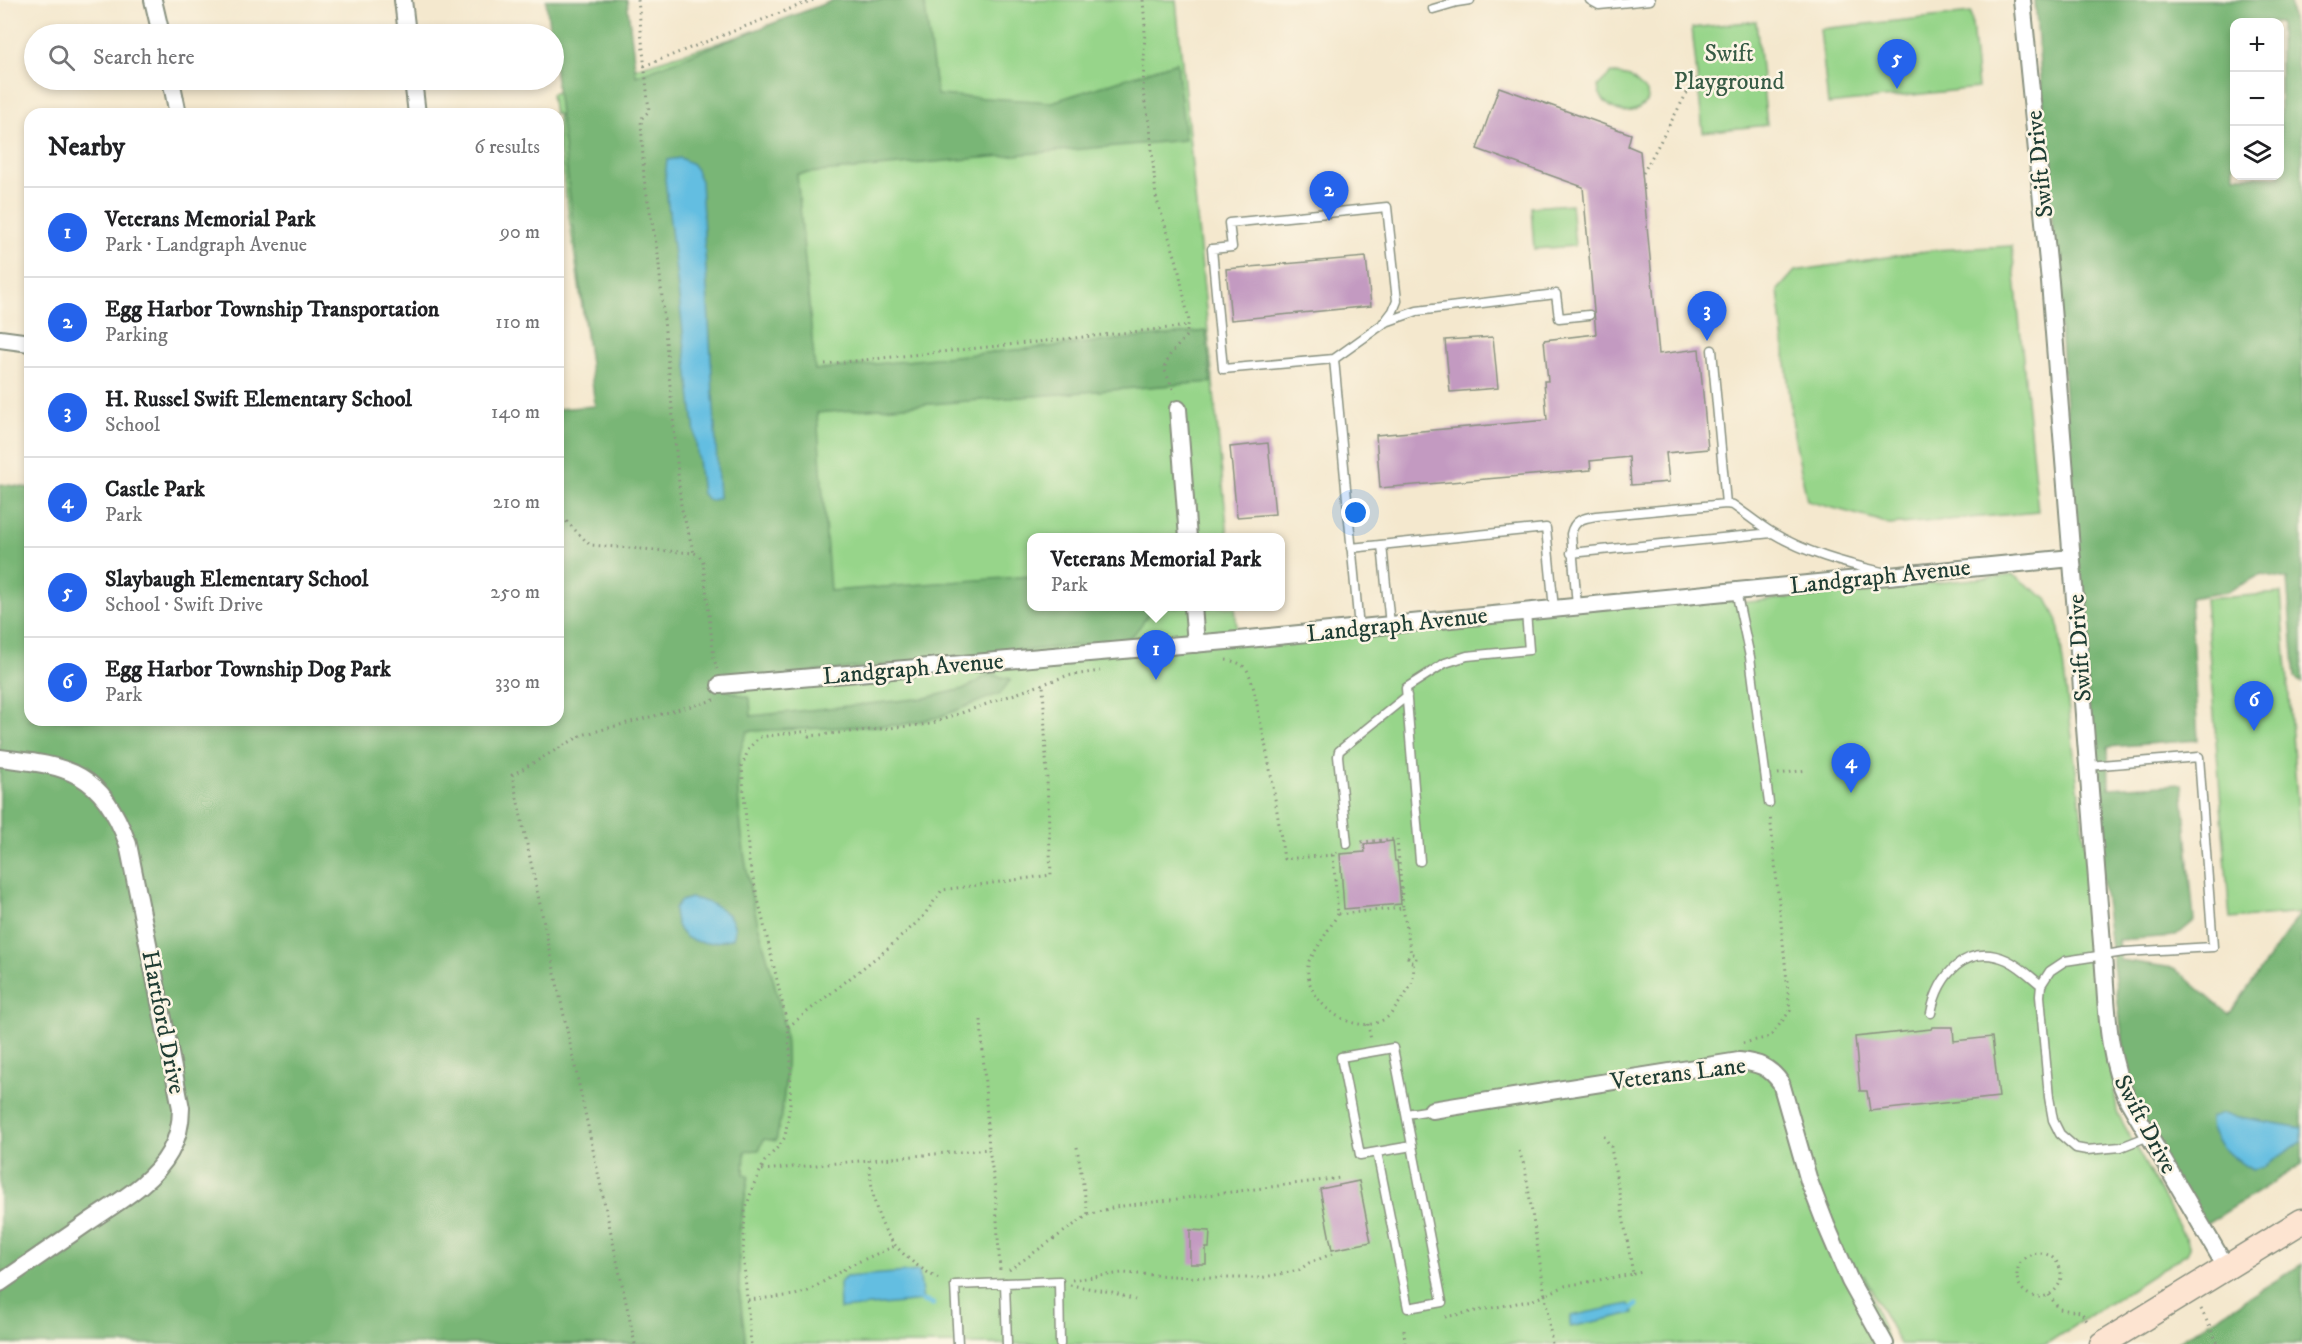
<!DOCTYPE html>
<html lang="en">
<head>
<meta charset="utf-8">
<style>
	:root { --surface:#fff; --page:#f2f2f2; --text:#202124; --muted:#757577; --line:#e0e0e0; --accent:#2563eb }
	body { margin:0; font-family:"IM FELL DW Pica",serif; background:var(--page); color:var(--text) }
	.controls { position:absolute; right:18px; top:18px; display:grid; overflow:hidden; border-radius:12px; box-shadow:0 3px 9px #0003 }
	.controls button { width:54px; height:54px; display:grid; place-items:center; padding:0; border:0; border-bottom:2px solid var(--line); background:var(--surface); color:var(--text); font:30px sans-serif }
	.you { position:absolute; left:1356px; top:513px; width:21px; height:21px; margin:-15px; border:4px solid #fff; border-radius:50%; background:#1a73e8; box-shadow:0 0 0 9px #1a73e833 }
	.badge { display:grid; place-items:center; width:39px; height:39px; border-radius:50%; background:var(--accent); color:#fff; font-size:20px; font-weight:700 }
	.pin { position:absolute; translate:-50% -50px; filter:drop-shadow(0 2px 3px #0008) }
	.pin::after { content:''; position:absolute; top:32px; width:21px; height:18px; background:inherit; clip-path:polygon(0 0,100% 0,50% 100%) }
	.popup { position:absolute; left:1027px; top:533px; width:258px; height:78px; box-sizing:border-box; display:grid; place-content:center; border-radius:12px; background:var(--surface); filter:drop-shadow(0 2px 4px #0005); font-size:20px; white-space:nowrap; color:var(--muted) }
	.popup b { font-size:22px; color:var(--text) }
	.popup::after { content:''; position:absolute; left:50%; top:100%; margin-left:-12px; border:12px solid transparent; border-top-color:var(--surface) }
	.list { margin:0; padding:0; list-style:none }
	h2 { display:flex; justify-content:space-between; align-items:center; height:78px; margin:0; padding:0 24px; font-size:26px }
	h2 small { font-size:20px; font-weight:400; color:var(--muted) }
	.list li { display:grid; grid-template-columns:39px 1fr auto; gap:18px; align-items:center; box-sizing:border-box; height:90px; padding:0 24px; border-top:2px solid var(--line) }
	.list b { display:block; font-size:22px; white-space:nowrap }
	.list p { margin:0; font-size:20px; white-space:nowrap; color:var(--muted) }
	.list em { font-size:20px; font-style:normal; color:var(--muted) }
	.icon { flex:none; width:33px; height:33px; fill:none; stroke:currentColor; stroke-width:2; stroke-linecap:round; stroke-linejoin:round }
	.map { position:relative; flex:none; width:2302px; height:1344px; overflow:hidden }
	.search { position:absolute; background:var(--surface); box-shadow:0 3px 9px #0003; left:24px; top:24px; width:540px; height:66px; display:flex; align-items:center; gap:15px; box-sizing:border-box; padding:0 21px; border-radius:33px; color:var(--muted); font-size:22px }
	.panel { position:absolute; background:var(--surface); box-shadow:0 3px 9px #0003; left:24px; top:108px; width:540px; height:618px; border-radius:18px }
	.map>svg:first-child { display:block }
	.green { fill:#97d58a; stroke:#5b895f; stroke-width:1.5 }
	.forest { fill:#79b676; stroke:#4c7a55; stroke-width:1.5; fill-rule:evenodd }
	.water { fill:#63bee1; stroke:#417e8a; stroke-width:1.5 }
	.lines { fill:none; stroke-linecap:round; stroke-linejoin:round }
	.stream { stroke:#63bee1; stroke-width:5 }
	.building { fill:#c39ac1 }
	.lane-casing { stroke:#8a9281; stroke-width:11 }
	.street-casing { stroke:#8a9281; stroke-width:20 }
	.secondary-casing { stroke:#8a9281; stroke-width:27 }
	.path { stroke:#8a9281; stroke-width:3; stroke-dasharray:1.5 4.5; stroke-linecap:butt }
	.lane { stroke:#fff; stroke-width:8 }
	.street { stroke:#fff; stroke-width:16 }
	.secondary { stroke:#fde4d1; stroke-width:24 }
	.labels { text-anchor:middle; stroke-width:5; stroke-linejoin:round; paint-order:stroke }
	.park-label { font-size:24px; fill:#375b45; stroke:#fcf5e5 }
	.street-label { font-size:24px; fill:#1f3d34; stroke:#fcf5e5 }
</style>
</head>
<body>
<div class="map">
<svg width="2302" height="1344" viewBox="0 0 2302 1344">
	<rect width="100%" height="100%" fill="#fcf5e5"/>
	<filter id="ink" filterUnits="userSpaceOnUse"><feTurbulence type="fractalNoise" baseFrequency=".0167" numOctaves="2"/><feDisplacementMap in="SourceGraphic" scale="12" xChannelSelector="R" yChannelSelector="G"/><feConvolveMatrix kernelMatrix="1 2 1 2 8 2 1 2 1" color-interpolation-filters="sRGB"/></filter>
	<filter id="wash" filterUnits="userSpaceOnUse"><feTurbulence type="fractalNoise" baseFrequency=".008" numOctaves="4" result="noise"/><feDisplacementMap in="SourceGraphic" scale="24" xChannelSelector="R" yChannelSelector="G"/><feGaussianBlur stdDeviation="1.35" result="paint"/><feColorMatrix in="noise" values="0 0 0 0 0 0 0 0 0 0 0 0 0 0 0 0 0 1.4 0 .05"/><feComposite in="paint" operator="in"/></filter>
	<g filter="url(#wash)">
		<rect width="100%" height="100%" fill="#f4e8ce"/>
		<path class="green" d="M858 0H1176L1228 537 1032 538V606L1235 607 1238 640 1736 591 1739 603 2013 575 2047 599 2058 621 2117 1112 2190 1247 2187 1253 2046 1344H1900L1863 1274 1889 1344H493L558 720 614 529 558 140V114H554L551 94Z
			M1971 13 1978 88 1828 104 1820 29Z
			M1756 21 1767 125 1703 132 1692 28Z
			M1611 73 1630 77 1647 92 1648 100C1644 104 1639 110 1632 111 1616 115 1599 101 1598 86Z
			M1571 204 1575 246 1534 249 1531 207Z
			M2012 246 2038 512 1889 525 1877 520 1807 501 1794 435 1778 290 1795 271 1933 250Z
			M2281 593 2302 863V913L2230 919 2205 599Z"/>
		<path class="forest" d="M546 0H627L636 76 834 0H924L937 95 1052 102 1177 62 1185 140 797 174 815 370 1206 331 1211 382 817 413 830 591 1031 576 1032 606 1153 607C1144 619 1137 636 1122 641L733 680 724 689 750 698 751 716 926 698 967 688 989 674 1011 679 1001 693 939 717 900 725 748 731C735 756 737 780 739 807 742 843 747 877 755 912 764 950 778 988 784 1027 790 1065 784 1105 776 1141L764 1139 759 1150 745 1151 744 1174 749 1175 739 1234V1289L746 1344H0V484L30 488V720H558V409L595 406 554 64V34H550Z
			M2035 0H2290L2302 107V683L2295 678 2287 579 2262 574 2227 592 2190 598 2198 740 2108 747 2109 788 2182 784 2194 921 2176 936 2118 940 2120 960 2174 968 2229 1015 2302 911V1164L2202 1227 2133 1123 2102 876ZM2234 22H2280V176H2234Z
			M2302 1264V1344H2174Z"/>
		<path class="water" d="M680 158 693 164 701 181 719 498 710 501 702 494 665 179 667 160Z
			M690 898C710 901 742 914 733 938 704 947 675 946 674 908L681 901Z
			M2222 1114 2302 1128V1141L2264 1167 2252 1170C2234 1159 2208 1141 2210 1118Z
			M919 1271 923 1301 840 1309 839 1283 846 1277Z
			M1629 1304 1634 1313 1570 1327V1316Z"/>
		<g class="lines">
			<path class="stream" d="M923 1301 933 1304
				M1632 1308 1637 1305"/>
		</g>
		<g id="blocks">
			<path class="building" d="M1499 87 1631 134 1628 146 1640 151 1659 354 1699 349 1708 449 1666 453 1669 482 1631 485 1629 457 1590 461 1591 470 1380 488 1376 435 1547 420 1544 381H1548L1544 340 1596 334 1583 187 1477 149Z
				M1366 257 1371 306 1231 320 1226 269Z
				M1493 337 1498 388 1450 392 1445 340Z
				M1268 443 1275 514 1237 517 1230 447Z
				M1393 841 1395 861H1397L1401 904 1344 909 1340 854 1365 852 1364 844Z
				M1932 1027H1953L1954 1041 1992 1037 1999 1097 1870 1111 1867 1091H1860L1855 1037 1931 1029Z
				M1359 1181 1371 1242 1332 1250 1320 1189Z
				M1190 1230 1210 1231 1209 1248H1206V1264H1190Z"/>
		</g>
	</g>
	<g filter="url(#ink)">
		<use href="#blocks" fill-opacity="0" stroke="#8a9281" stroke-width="1.5"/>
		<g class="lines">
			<defs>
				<path id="lane" d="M1590 0 1599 5 1650 0
					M1433 9 1457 2 1470 0
					M1387 207 1397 301 1393 311 1383 324 1334 359 1223 369 1212 249 1232 247 1229 223Z
					M1383 323 1417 311 1556 294 1559 318 1589 315
					M1712 350 1726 504
					M1334 359 1359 628
					M1382 545 1390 625
					M1351 548 1546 528 1554 609
					M1571 553 1772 533
					M1736 591 1750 657 1769 803
					M1577 606 1571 534C1574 520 1583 518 1596 516L1726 504 1733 505C1746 514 1758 524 1771 532 1806 553 1843 563 1882 572
					M2088 766 2199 757 2213 947 2124 952 2065 961 2050 971 2041 985 2040 996 2049 1097 2053 1120 2060 1134 2076 1148 2087 1150 2121 1147 2149 1136
					M1347 844 1338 756 1339 751 1407 696
					M1420 861 1406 688 1445 663 1467 656 1529 650 1526 612
					M1931 1013C1938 976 1966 942 2007 960 2020 966 2030 976 2041 985
					M1406 1114 1442 1302 1408 1308 1377 1152 1360 1155 1341 1057 1393 1048 1406 1114 1432 1110
					M1377 1152 1412 1146
					M1005 1283 1007 1344
					M958 1344 955 1285 1059 1281 1060 1344"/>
				<path id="street" d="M153 0 161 34
					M403 0 407 34
					M2022 0 2050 282 2103 956C2107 1003 2106 1056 2128 1100L2226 1267
					M171 80 178 114
					M413 80 417 114
					M0 339 30 343
					M1178 409 1188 538
					M1193 606 1196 644
					M720 685 1238 640 2072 558
					M0 758C71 766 101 772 128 844L181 1108C181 1123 178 1138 170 1152 153 1183 116 1203 87 1223 58 1243 29 1263 0 1283
					M1432 1110 1739 1061C1758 1063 1769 1066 1781 1083L1809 1181 1826 1225 1850 1281 1885 1344"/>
				<path id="secondary" d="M2102 1344 2302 1221"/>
			</defs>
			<use href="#lane" class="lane-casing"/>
			<use href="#street" class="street-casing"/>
			<use href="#secondary" class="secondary-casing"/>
			<path class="path" d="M638 0 649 111 641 119 644 179 658 254 681 506 694 553
				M1143 0 1145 26 1143 93 1150 127 1156 197 1177 262 1189 321 1186 336 1170 355 1165 365V371L1175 393
				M644 66 813 0
				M1643 173 1694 80 1698 79
				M825 364 1189 326
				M558 513 590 545 694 553 699 555 703 562 714 659 717 669
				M1226 660C1234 661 1242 663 1247 670 1254 683 1256 701 1259 715 1270 763 1277 810 1284 859L1333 855 1337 852
				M1778 774 1807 770
				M1333 855 1338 914 1403 908 1397 839 1361 842
				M1403 908 1411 954
				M1338 914 1309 961C1299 998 1351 1038 1383 1020 1391 1016 1396 1007 1402 999 1412 987 1415 977 1413 961
				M1408 958a4 4 0 1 1 8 0a4 4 0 1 1-8 0Z
				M981 1020 989 1149
				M1368 1024 1371 1040
				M788 1027 887 949 922 918 942 890 1051 875 1043 684
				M1743 1043 1770 1037 1790 1011 1770 815
				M1077 1147 1088 1215
				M1519 1151 1525 1168 1545 1295 1565 1286 1633 1274 1611 1147 1603 1135
				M869 1160C873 1206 878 1237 918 1266 926 1271 933 1277 942 1280
				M762 1170 989 1149 995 1187 1000 1270
				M2017 1275a22 22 0 1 1 44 0a22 22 0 1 1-44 0Z
				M1009 1270 1088 1215 1115 1207 1340 1178
				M1633 1274 1642 1272
				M1072 1280 1122 1273 1206 1278H1260L1299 1270 1309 1263 1332 1254
				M1070 1285 1112 1292 1135 1300
				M2049 1295 2059 1309 2081 1312 2089 1324
				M748 1300 795 1295 808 1291 851 1265 895 1246
				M2201 1309 2218 1344
				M1445 1317 1533 1300 1545 1295 1552 1344
				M1404 1330 1405 1344
				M635 1344 512 775 582 735 714 700
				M751 1344 743 1253 745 1212 753 1186 765 1161 780 1145 785 1137 790 1104 791 1063 788 1027 749 861 742 766 749 748 759 737 809 731V736L930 724 1066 676 1100 671"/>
			<use href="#lane" class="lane"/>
			<use href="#street" class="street"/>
			<use href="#secondary" class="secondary"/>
		</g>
	</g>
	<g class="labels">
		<g class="park-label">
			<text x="1729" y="61">Swift<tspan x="1729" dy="28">Playground</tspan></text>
		</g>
		<g class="street-label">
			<text transform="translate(2039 164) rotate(-96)" y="8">Swift Drive</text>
			<text transform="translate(1880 576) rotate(-6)" y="8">Landgraph Avenue</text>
			<text transform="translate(1397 624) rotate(-6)" y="8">Landgraph Avenue</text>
			<text transform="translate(2079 648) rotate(-94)" y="8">Swift Drive</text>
			<text transform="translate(913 668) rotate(-5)" y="8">Landgraph Avenue</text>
			<text transform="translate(164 1022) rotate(79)" y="8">Hartford Drive</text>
			<text transform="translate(1678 1073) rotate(-7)" y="8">Veterans Lane</text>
			<text transform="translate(2146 1124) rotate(62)" y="8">Swift Drive</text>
		</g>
	</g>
</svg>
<div class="controls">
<button>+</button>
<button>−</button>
<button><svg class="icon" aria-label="layers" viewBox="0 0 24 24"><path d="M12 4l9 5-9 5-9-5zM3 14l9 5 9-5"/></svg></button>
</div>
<div class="you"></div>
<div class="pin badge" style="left:1156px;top:680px">1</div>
<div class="popup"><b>Veterans Memorial Park</b>Park</div>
<div class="pin badge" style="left:1329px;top:221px">2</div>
<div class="pin badge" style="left:1707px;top:341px">3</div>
<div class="pin badge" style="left:1851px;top:793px">4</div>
<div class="pin badge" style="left:1897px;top:89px">5</div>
<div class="pin badge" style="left:2254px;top:731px">6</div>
<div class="search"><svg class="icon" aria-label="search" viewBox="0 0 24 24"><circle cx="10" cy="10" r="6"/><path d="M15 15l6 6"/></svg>Search here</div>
<section class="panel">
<h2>Nearby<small>6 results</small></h2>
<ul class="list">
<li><span class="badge">1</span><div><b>Veterans Memorial Park</b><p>Park · Landgraph Avenue</p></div><em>90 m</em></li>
<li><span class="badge">2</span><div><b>Egg Harbor Township Transportation</b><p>Parking</p></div><em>110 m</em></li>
<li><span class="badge">3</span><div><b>H. Russel Swift Elementary School</b><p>School</p></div><em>140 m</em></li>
<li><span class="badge">4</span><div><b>Castle Park</b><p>Park</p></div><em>210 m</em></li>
<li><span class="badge">5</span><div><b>Slaybaugh Elementary School</b><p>School · Swift Drive</p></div><em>250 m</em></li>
<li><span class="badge">6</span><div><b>Egg Harbor Township Dog Park</b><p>Park</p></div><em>330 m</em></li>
</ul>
</section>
</div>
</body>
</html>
